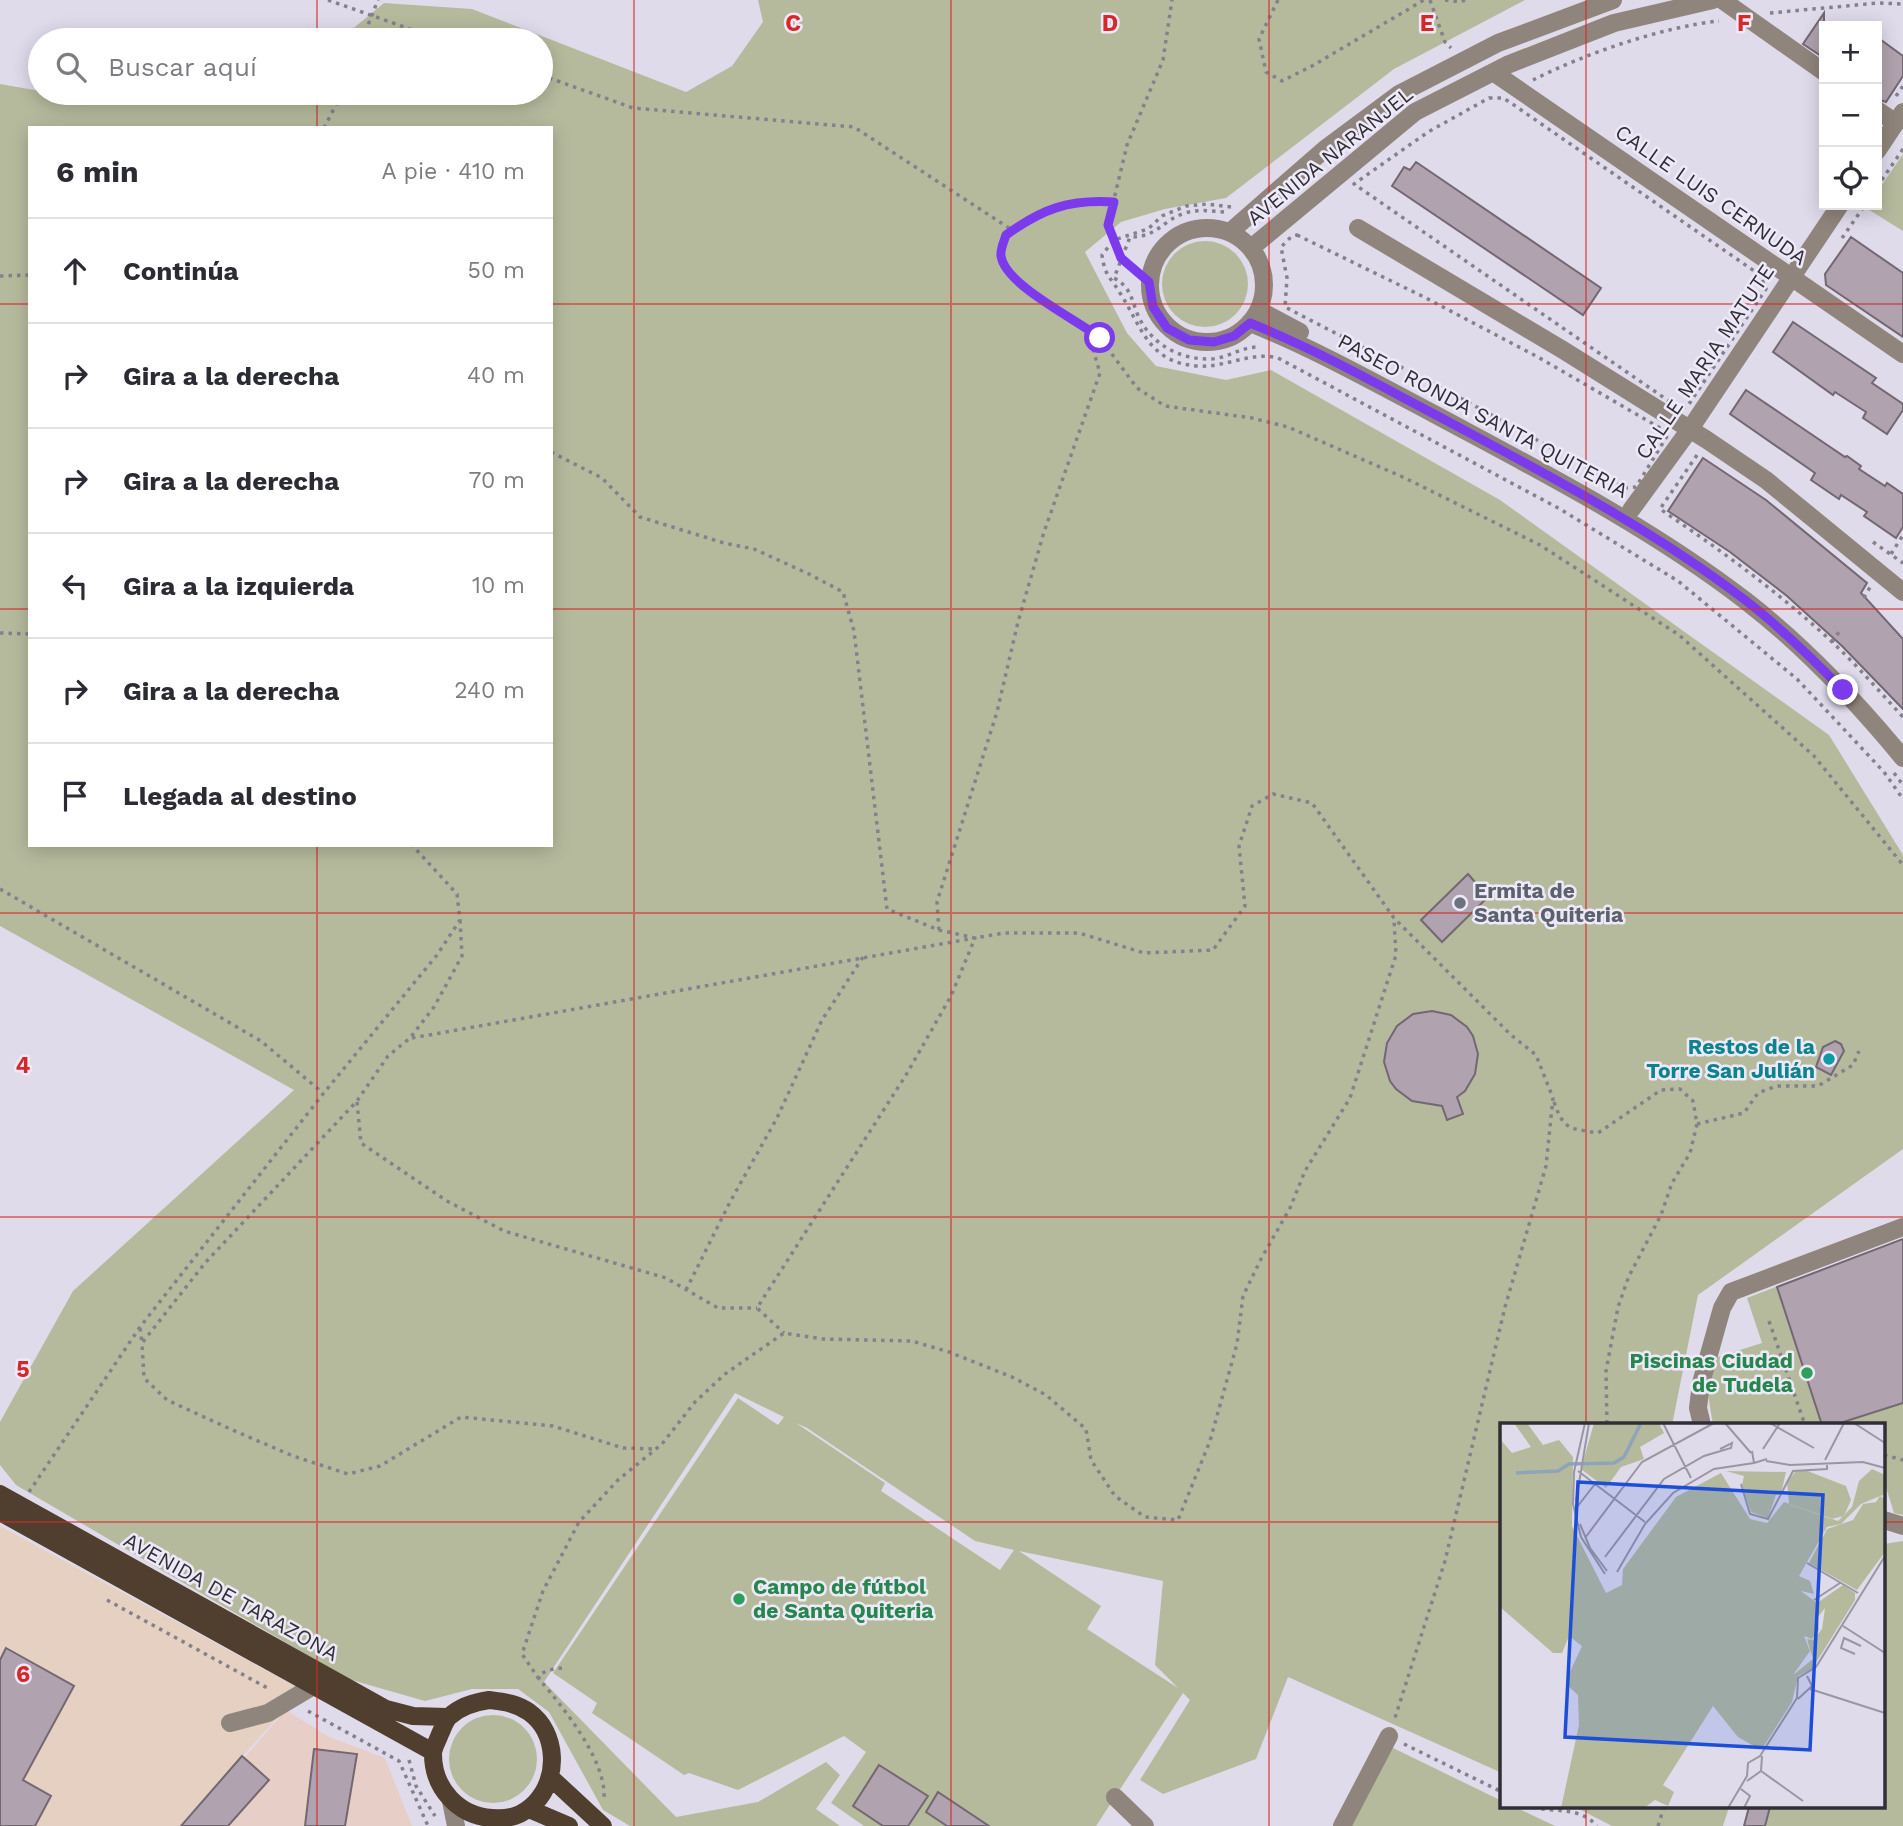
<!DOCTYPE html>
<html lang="es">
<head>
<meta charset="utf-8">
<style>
	:root { --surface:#fff; --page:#f2f2f3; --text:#2b2b33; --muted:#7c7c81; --line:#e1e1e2 }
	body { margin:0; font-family:"Work Sans",sans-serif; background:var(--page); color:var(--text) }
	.controls { position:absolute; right:21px; top:21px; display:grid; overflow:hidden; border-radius:0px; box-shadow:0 4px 18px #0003 }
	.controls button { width:63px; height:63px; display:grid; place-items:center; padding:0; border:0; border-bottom:2px solid var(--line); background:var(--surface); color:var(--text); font:35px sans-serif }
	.stop { position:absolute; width:21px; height:21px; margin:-16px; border:5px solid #7c3aed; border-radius:50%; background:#fff }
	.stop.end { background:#7c3aed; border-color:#fff; box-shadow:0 2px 7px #0008 }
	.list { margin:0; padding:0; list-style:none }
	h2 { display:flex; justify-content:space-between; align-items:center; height:91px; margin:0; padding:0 28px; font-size:30px }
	h2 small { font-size:23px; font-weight:400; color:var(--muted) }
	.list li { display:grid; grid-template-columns:46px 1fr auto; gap:21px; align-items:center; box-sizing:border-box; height:105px; padding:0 28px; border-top:2px solid var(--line) }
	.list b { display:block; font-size:26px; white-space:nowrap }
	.list em { font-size:23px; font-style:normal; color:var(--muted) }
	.icon { flex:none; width:38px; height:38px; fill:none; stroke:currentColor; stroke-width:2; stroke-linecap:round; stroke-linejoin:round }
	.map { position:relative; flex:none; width:1903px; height:1826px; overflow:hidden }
	.search { position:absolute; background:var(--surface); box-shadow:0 4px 18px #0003; left:28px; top:28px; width:525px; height:77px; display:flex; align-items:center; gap:18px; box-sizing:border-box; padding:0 24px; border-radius:38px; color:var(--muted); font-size:26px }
	.panel { position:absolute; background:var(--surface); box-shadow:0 4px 18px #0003; left:28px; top:126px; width:525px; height:721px; border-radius:0px }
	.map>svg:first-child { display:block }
	.industrial { fill:#e7cec7 }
	.education { fill:#e5d0c2 }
	.green { fill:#b6ba9d; fill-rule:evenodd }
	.building { fill:#b0a3af; stroke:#736772; stroke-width:2 }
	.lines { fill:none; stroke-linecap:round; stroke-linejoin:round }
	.path { stroke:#84818c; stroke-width:3.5; stroke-dasharray:3.5 5; stroke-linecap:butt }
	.minor { stroke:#90857c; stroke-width:18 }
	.major { stroke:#503e2f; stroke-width:18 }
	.route { stroke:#7c3aed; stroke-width:9 }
	.grid { fill:none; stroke:#d62828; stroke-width:2; stroke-opacity:0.55 }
	.worship-dot { fill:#6b7280; stroke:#eee9f8; stroke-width:2.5 }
	.culture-dot { fill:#0f9aa8; stroke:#eee9f8; stroke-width:2.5 }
	.leisure-dot { fill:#2e9e5b; stroke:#eee9f8; stroke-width:2.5 }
	.labels { text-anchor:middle; stroke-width:5; stroke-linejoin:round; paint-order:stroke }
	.street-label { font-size:21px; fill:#312f35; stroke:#eee9f8 }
	.worship-label { font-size:21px; font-weight:bold; fill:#5b616d; stroke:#eee9f8; text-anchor:start }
	.culture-label { font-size:21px; font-weight:bold; fill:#0d838f; stroke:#eee9f8; text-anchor:end }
	.leisure-label { font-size:21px; font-weight:bold; fill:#27864d; stroke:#eee9f8; text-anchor:end }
	.inset-river { fill:none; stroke:#8ea4bb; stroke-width:3.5 }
	.inset-road { fill:none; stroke:#9a96a2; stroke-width:2 }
	.view { fill:#1d4ed8; fill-opacity:0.15; stroke:#1d4ed8; stroke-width:3.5 }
	.inset-edge { fill:none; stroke:#312f35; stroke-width:3.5 }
	.grid-label { font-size:23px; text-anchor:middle; font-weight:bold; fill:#d62828; stroke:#eee9f8; stroke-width:5; stroke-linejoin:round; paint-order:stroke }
</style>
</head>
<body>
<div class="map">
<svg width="1903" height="1826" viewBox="0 0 1903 1826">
	<rect width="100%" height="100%" fill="#e0dbeb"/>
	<path class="industrial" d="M286 1710 329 1737 385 1758 412 1826H185Z"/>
	<path class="education" d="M0 1526 302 1690 180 1826H0Z"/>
	<path class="green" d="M758 0H1525L1394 69 1226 198 1165 209 1121 222 1085 252 1127 333 1156 366 1226 380 1271 370 1500 500 1829 735 1903 855V1149L1698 1295 1672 1425H1502V1773L1288 1677 1256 1759 1163 1794 1140 1780 1190 1700 1183 1693 1096 1826H864L831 1803 866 1752 844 1736 738 1790 689 1773 684 1775 592 1713 597 1703 553 1673 738 1398 778 1425 784 1417 735 1393 544 1682 676 1817 758 1802 826 1762 840 1775 816 1809 840 1826H630L603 1810 549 1712 518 1689H472L425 1701 348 1679 16 1485 0 1465V1422L73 1291 294 1090 0 926V84L97 101 149 93H541V40H344L350 31 384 3 472 9 686 92 732 66 763 22ZM30 128H551V845H30ZM796 1423 807 1428 975 1541 1014 1550 1000 1570 881 1491 885 1483ZM1019 1551 1163 1581 1155 1665 1178 1688 1087 1629 1101 1606Z
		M1903 154V231L1866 208 1868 205H1877V192Z
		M1162 284a43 43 0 1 1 86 0a43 43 0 1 1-86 0Z
		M1903 1238V1515L1894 1513 1884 1481V1425H1713L1707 1388 1715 1358 1762 1343 1747 1298Z
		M1903 1541V1826H1744L1749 1807H1884V1544Z
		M449 1759a44 44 0 1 1 88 0a44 44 0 1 1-88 0Z
		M1391 1747 1502 1801V1807H1515L1555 1826H1351Z
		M1575 1807H1729L1723 1826H1612Z"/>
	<path class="building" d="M1824 13V58L1803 44Z
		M1877 37 1903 56V76L1886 102 1877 99Z
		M1416 162 1601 288 1583 315 1392 186 1404 167 1410 170Z
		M1851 237 1903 273V337L1826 285 1825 274Z
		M1793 322 1876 378 1872 383 1903 404V410L1887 434 1863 418 1866 412 1835 392 1833 395 1773 352Z
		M1746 390 1845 457 1847 456 1861 466 1859 469 1885 486 1887 483 1903 494V527L1896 538 1864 516 1867 512 1841 495 1839 499 1811 480 1815 473 1730 414Z
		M1703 458 1766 500 1867 583 1861 593 1903 639V709L1842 646 1787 596 1730 552 1668 511Z
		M1468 874 1488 897 1442 942 1421 920Z
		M1432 1011 1451 1015 1467 1027 1473 1036 1478 1054 1475 1074 1465 1091 1457 1097 1463 1114 1447 1120 1442 1106 1412 1101 1396 1089 1390 1081 1384 1062 1387 1043 1397 1026 1413 1014Z
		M1835 1041 1841 1044 1844 1051 1831 1075 1816 1067 1823 1047Z
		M1903 1239V1403L1834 1425H1822L1777 1287Z
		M6 1648 74 1686 23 1780 51 1796 35 1826H0V1660Z
		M314 1749 357 1754 345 1826H305Z
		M242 1756 269 1780 228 1826H181Z
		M879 1765 928 1796 908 1826H883L853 1806Z
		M938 1792 989 1826H947L926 1812Z
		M1749 1807H1770L1765 1826H1744Z"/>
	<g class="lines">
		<path class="path" d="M328 0 441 40
			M1278 0 1259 39 1266 72 1282 81 1312 66 1424 0
			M1430 0 1445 42 1451 48
			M1445 0 1460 2 1465 0
			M1770 13 1878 3 1903 4
			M362 40 378 0
			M541 75 633 108 854 127 1012 230
			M1533 80C1584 54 1662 27 1719 21
			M1896 96 1903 86
			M1489 98H1503L1511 103 1760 275 1766 289 1687 407 1676 406 1354 184 1428 132Z
			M324 128 342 93
			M1877 187 1903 149
			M1114 202C1069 199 1042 209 1006 235L1000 254 1005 268 1019 284 1100 338 1137 388 1165 406 1252 418 1288 427 1405 478 1540 545 1679 635 1814 756 1903 865
			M1231 207 1207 204 1186 206 1162 216 1148 229 1114 240 1102 255C1105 277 1110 276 1120 293 1142 327 1148 363 1198 366 1225 368 1251 351 1278 358L1560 509 1678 581 1797 679 1884 772 1903 799
			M1224 212C1211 211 1198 209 1185 213 1161 221 1158 237 1130 237L1114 278C1130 287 1131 297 1137 313 1149 343 1179 360 1211 359 1228 358 1241 347 1258 347
			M1297 235 1424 297 1536 356 1669 433 1636 487 1624 488 1455 395 1285 307 1287 278 1281 247 1291 237Z
			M1842 238 1865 205
			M0 276 30 275
			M1149 282 1121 258 1108 224 1127 145 1163 60 1172 0
			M551 452 602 478 640 517 724 543 754 549 809 574 843 592 854 631 887 909 939 930 975 938 1004 933H1079L1144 953 1213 950 1245 906 1239 846 1252 806 1273 794 1312 803 1394 918 1511 1035 1536 1055 1553 1098 1546 1166 1505 1307 1445 1561 1394 1721
			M1697 455 1660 509C1719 549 1777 591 1830 640 1856 664 1879 691 1903 717
			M1873 542 1903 563
			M1891 554 1903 535
			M1864 598 1870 587
			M0 633 30 634
			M1832 642 1839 632
			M1894 773 1903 785
			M0 889 261 1041 323 1093
			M460 920 462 956 434 1007 410 1038 388 1056 357 1101 205 1263 142 1343 144 1378 167 1400 228 1428 293 1456 348 1474 380 1466 461 1417 553 1426 623 1448 655 1449
			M939 930 937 902 997 712 1018 622 1044 532 1100 373 1087 329
			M412 1038 975 938 951 996 906 1075 757 1308 784 1333
			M357 1102 361 1143 447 1201 504 1231 666 1278 718 1308H757
			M1554 1102C1564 1131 1570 1128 1598 1133L1661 1090 1680 1089 1693 1101 1697 1124 1690 1153 1672 1183 1661 1215 1629 1276 1618 1307 1606 1371 1607 1425
			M1697 1124 1744 1113 1758 1093 1776 1086H1818L1853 1065 1859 1051
			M686 1290 730 1202 777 1118 822 1020 863 957
			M1769 1321 1805 1425
			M140 1328 142 1343
			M1884 1455 1903 1460
			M29 1492 140 1327 323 1094 437 955 460 920 457 894 412 845
			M107 1600 271 1690
			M562 1668 549 1670 540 1674 539 1679C563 1707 607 1761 604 1799
			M539 1679 522 1654 543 1591 579 1522 618 1480 662 1444 695 1402 725 1374 784 1333 823 1339 912 1341 949 1352 1012 1377 1046 1395 1086 1429 1091 1460 1115 1496 1145 1517 1178 1520 1210 1441 1237 1344 1243 1296 1261 1259 1290 1208 1305 1171 1350 1098 1396 955 1394 920
			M308 1711 399 1761 428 1826
			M1404 1744 1502 1792
			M409 1760 416 1786 435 1816
			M1533 1807C1556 1813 1579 1806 1597 1826
			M1658 1826 1664 1807"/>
		<path class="minor" d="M1722 0 1824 72
			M1493 72 1903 354
			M1877 110 1896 123
			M1877 151 1903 112
			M1150 285a57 57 0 1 1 114 0a57 57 0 1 1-114 0Z
			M1358 228 1563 350 1707 440 1766 480 1903 592
			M1230 232 1325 149 1399 94 1498 43 1613 0
			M1251 248 1415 112 1507 65 1614 23 1713 0
			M1259 310 1300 332
			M1250 323C1315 349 1375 383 1436 415 1542 472 1650 527 1746 601 1804 646 1856 701 1903 758
			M1631 510 1690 429 1840 205
			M1702 1425 1698 1408 1701 1383 1722 1308 1731 1292 1903 1227
			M1884 1520 1903 1526
			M230 1723 268 1713 315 1685
			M1115 1797 1145 1826
			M451 1801 456 1826
			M1342 1826 1389 1736"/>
		<path class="major" d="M0 1494 386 1709 413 1716 447 1717
			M0 1512 433 1752
			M489 1700C504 1702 516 1703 529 1712 558 1733 559 1779 535 1803 522 1816 510 1819 492 1818 459 1816 433 1789 433 1754 433 1748 438 1740 440 1734 443 1728 445 1720 450 1716 461 1706 475 1702 489 1700Z
			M550 1777 603 1826
			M529 1809 569 1826"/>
	</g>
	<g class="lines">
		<path class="route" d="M1100 338C1076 319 1005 285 1001 256 1000 250 1004 241 1006 235 1042 209 1069 199 1114 202L1108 225 1121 258 1149 282 1153 307 1167 328 1189 340 1214 342 1234 336 1250 323C1315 349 1375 383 1436 415 1542 472 1649 527 1745 600 1780 627 1812 658 1843 690"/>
	</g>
	<path class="grid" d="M317 0V40M634 0V1826M951 0V1826M1269 0V1826M1586 0V1425M317 93V128M0 304H30M551 304H1903M0 609H30M551 609H1903M317 845V1826M0 913H1903M0 1217H1903M0 1522H1502M1884 1522H1903M1586 1807V1826"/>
	<circle class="worship-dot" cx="1460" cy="903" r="7"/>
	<circle class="culture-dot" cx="1829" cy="1059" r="7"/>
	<g class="leisure-dot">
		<circle cx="1807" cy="1373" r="7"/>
		<circle cx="739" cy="1599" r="7"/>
	</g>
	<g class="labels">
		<g class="street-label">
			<text transform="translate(1330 156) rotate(-39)" y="7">AVENIDA NARANJEL</text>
			<text transform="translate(1711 195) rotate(35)" y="7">CALLE LUIS CERNUDA</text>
			<text transform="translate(1705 362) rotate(-56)" y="7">CALLE MARIA MATUTE</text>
			<text transform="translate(1483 416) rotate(28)" y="7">PASEO RONDA SANTA QUITERIA</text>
			<text transform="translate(231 1597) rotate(29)" y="7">AVENIDA DE TARAZONA</text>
		</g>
		<g class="worship-label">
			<text x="1474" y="898">Ermita de<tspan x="1474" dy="24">Santa Quiteria</tspan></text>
		</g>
		<g class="culture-label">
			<text x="1815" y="1054">Restos de la<tspan x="1815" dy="24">Torre San Julián</tspan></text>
		</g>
		<g class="leisure-label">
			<text x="1793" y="1368">Piscinas Ciudad<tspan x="1793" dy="24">de Tudela</tspan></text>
			<text x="753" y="1594" text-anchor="start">Campo de fútbol<tspan x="753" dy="24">de Santa Quiteria</tspan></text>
		</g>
	</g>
	<g transform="translate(1500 1423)">
		<rect width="385" height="385" fill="#e0dbeb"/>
		<path d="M14 0H27L43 22 59 17 73 34 72 103 106 170 122 162 123 146 176 74 221 50 250 96 267 100 284 79 338 98 352 84 359 58 372 46 385 52V71L361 81 341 101 327 104 299 153 310 158 314 171 301 168 317 180 343 162 355 170V177L312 246 298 253 292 279 264 323 259 326 238 314 213 283 163 362 174 369 168 383 155 377 144 385H61L79 302 78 272 68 263 69 251 82 223 69 213 62 230H53L0 184V16L12 30 31 24ZM325 185 322 206 313 217 307 216 313 236 293 252 310 228 304 213 312 216 319 207 318 194ZM94 0H159L164 10 140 24 144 36 121 44 106 65 81 46ZM305 47 346 63 351 77 344 93 331 96 289 81 287 59 295 49ZM226 48 286 49 281 71 276 72 268 95 251 89 242 62 244 53ZM380 73 385 76V129L357 167 309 140 327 106 353 97 363 81 376 79Z" fill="#b6ba9d" fill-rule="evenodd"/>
		<path class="inset-river" d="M16 50 58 48 69 41 114 40 124 34 141 0"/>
		<path class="inset-road" d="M85 0 74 49 73 81 81 114 105 151M163 0 191 55M225 0 251 30M270 0 314 25M354 0 385 20M263 26 280 0M252 28 254 40 267 36M325 37 344 0M266 38 290 42 363 39 385 45M78 48 145 99M241 61 250 91 268 96 293 48 327 46V40M76 78 89 0M77 84 95 61M80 101 90 125 107 148M85 115 142 39 214 0M105 134 164 56 204 33 231 25 232 20 220 26M307 140 358 170M117 149 145 101 173 70 214 46 254 40M314 177 340 160M343 203 385 230M355 231 341 225 344 215 361 223M310 266 385 290M298 276 312 263 307 253M261 348 303 378M247 358 261 348 262 333M241 366 250 373 244 385M228 385 247 353 248 340 260 333 297 275 298 255 316 244 385 133"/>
		<path class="view" d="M78 59 323 72 310 327 65 314Z"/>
		<rect width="385" height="385" class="inset-edge"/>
	</g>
	<g class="grid-label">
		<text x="793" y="31">C</text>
		<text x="1110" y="31">D</text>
		<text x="1427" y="31">E</text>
		<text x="1744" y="31">F</text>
		<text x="23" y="1073">4</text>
		<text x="23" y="1377">5</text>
		<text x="23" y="1682">6</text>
	</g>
</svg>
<div class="controls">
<button>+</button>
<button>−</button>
<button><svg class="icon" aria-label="locate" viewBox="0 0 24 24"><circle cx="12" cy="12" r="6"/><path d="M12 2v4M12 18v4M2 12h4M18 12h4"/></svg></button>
</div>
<div class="stop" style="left:1100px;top:338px"></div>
<div class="stop end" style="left:1843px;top:690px"></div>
<div class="search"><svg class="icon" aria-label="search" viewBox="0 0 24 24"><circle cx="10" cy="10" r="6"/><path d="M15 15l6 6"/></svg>Buscar aquí</div>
<section class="panel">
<h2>6 min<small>A pie · 410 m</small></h2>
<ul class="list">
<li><svg class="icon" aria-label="ahead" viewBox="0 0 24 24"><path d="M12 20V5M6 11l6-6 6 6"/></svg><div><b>Continúa</b></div><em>50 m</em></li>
<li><svg class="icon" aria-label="right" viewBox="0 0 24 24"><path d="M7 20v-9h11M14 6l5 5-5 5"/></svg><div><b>Gira a la derecha</b></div><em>40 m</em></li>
<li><svg class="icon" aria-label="right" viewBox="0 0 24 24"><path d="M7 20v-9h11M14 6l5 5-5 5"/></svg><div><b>Gira a la derecha</b></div><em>70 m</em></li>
<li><svg class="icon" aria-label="left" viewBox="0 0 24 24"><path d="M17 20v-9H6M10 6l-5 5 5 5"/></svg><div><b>Gira a la izquierda</b></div><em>10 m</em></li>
<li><svg class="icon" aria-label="right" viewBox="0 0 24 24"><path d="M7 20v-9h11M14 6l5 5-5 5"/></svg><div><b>Gira a la derecha</b></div><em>240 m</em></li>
<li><svg class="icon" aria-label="arrive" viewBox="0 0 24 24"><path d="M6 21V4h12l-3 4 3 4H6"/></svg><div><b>Llegada al destino</b></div></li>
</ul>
</section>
</div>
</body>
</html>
